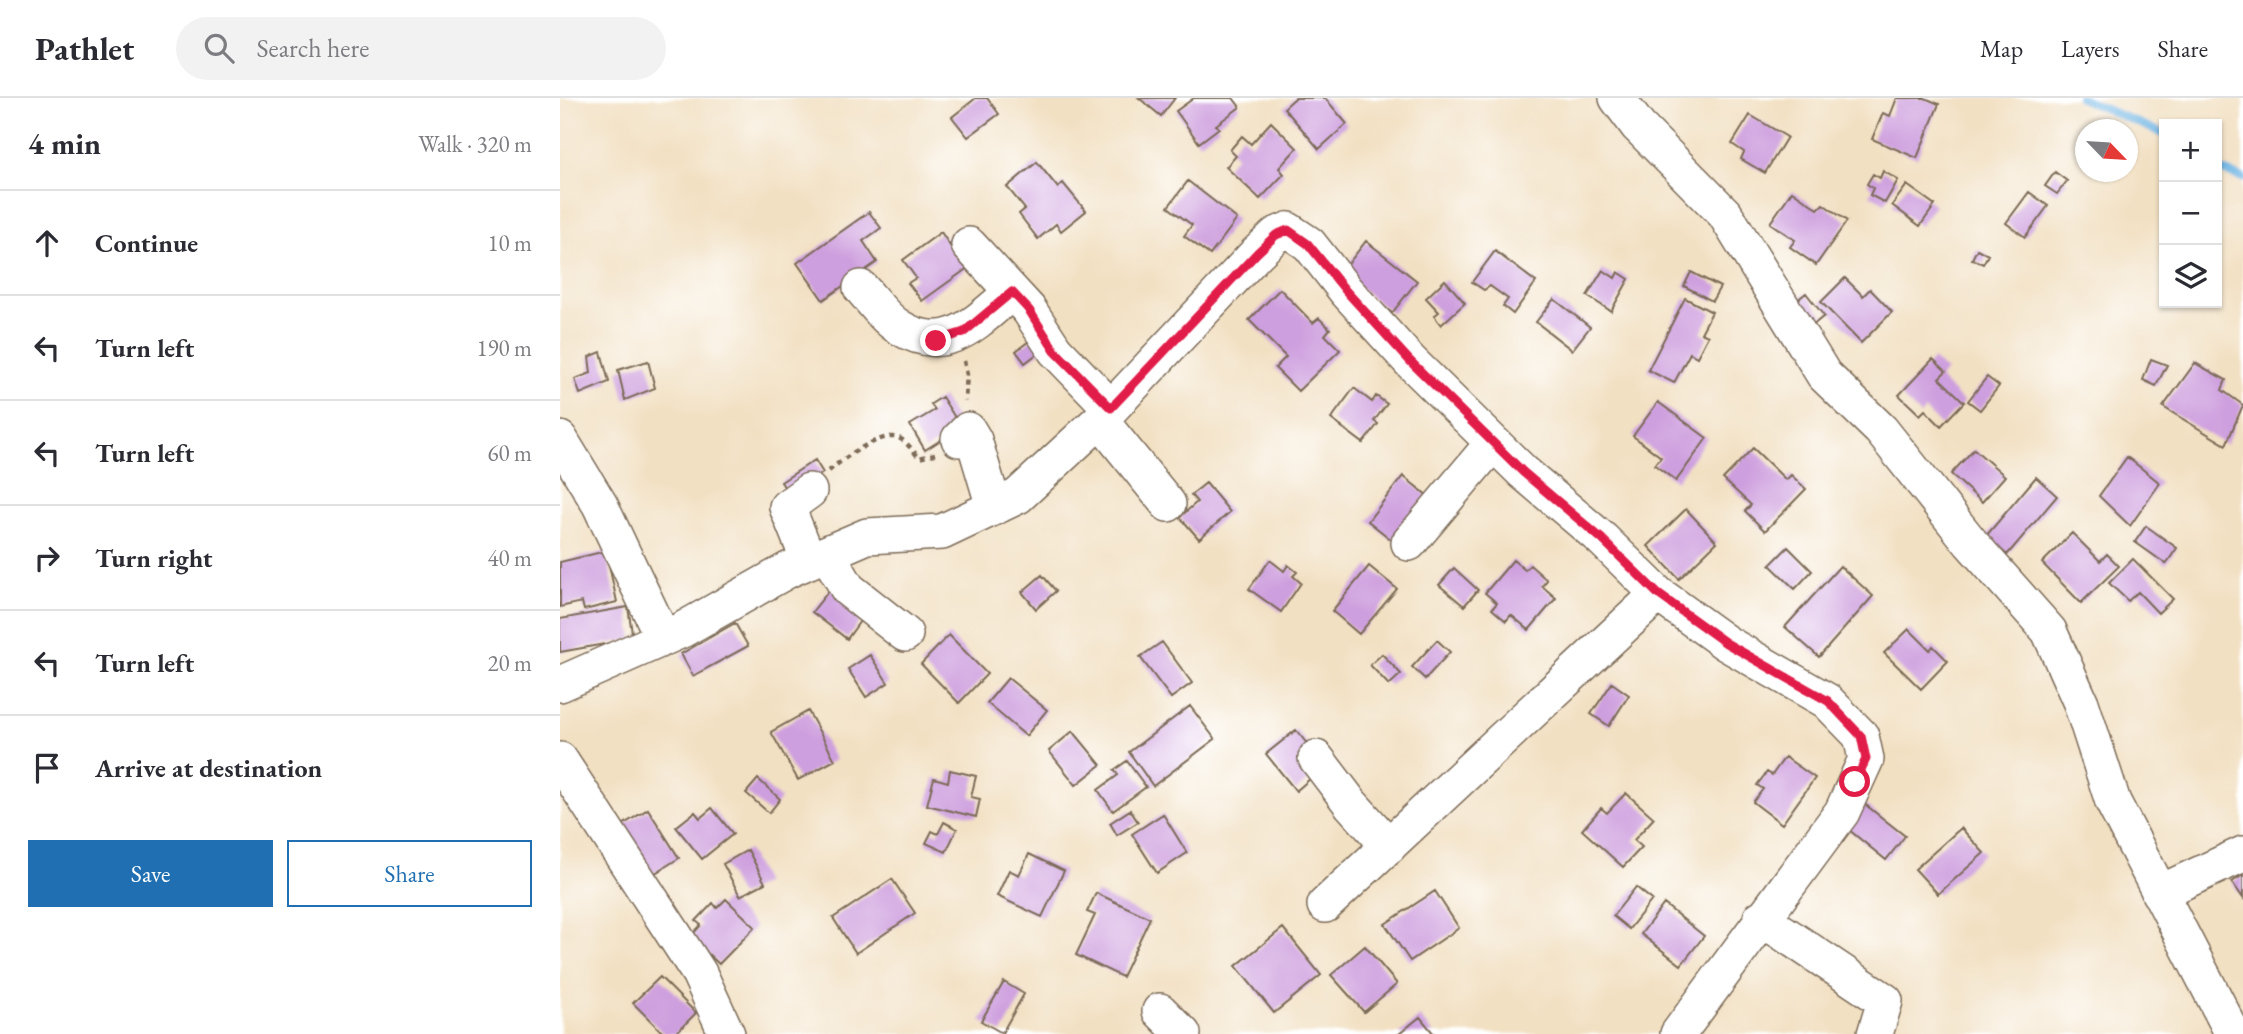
<!DOCTYPE html>
<html lang="en">
<head>
<meta charset="utf-8">
<style>
	:root { --surface:#fff; --page:#f2f2f3; --text:#2b2b33; --muted:#7c7c81; --line:#e1e1e2; --accent:#1f6fb2 }
	body { margin:0; font-family:"EB Garamond",serif; background:var(--page); color:var(--text) }
	.controls { position:absolute; right:21px; top:21px; display:grid; overflow:hidden; border-radius:0px; box-shadow:0 2px 5px #0004 }
	.controls button { width:63px; height:63px; display:grid; place-items:center; padding:0; border:0; border-bottom:2px solid var(--line); background:var(--surface); color:var(--text); font:35px sans-serif }
	.compass { position:absolute; left:1515px; top:21px; width:63px; height:63px; border-radius:50%; background:var(--surface); box-shadow:0 2px 5px #0004; rotate:115deg }
	.stop { position:absolute; width:21px; height:21px; margin:-16px; border:5px solid #e11d48; border-radius:50%; background:#fff }
	.stop.end { background:#e11d48; border-color:#fff; box-shadow:0 2px 7px #0008 }
	.list { margin:0; padding:0; list-style:none }
	h2 { display:flex; justify-content:space-between; align-items:center; height:91px; margin:0; padding:0 28px; font-size:30px }
	h2 small { font-size:23px; font-weight:400; color:var(--muted) }
	.list li { display:grid; grid-template-columns:46px 1fr auto; gap:21px; align-items:center; box-sizing:border-box; height:105px; padding:0 28px; border-top:2px solid var(--line) }
	.list b { display:block; font-size:26px; white-space:nowrap }
	.list em { font-size:23px; font-style:normal; color:var(--muted) }
	.actions { display:flex; gap:14px; padding:21px 28px }
	.actions a { flex:1; padding:16px 0; border:2px solid var(--accent); border-radius:0px; text-align:center; font-size:24px; color:var(--accent) }
	.actions .main { background:var(--accent); color:#fff }
	.icon { flex:none; width:38px; height:38px; fill:none; stroke:currentColor; stroke-width:2; stroke-linecap:round; stroke-linejoin:round }
	.map { position:relative; flex:none; width:1683px; height:936px; overflow:hidden }
	header { display:flex; align-items:center; gap:42px; box-sizing:border-box; height:98px; padding:0 35px; background:var(--surface); border-bottom:2px solid var(--line) }
	header strong { font-size:33px }
	nav { display:flex; gap:38px; margin-inline-start:auto; font-size:24px }
	.search { width:490px; height:63px; background:var(--page); display:flex; align-items:center; gap:18px; box-sizing:border-box; padding:0 24px; border-radius:38px; color:var(--muted); font-size:26px }
	main { display:flex }
	aside { flex:1; background:var(--surface) }
	.map>svg:first-child { display:block }
	.lines { fill:none; stroke-linecap:round; stroke-linejoin:round }
	.stream { stroke:#6ab2e2; stroke-width:8 }
	.building { fill:#ce9fde }
	.minor-casing { stroke:#7b6a57; stroke-width:38 }
	.path { stroke:#7b6a57; stroke-width:4.5; stroke-dasharray:5 5; stroke-linecap:butt }
	.minor { stroke:#fff; stroke-width:35 }
	.route { stroke:#e11d48; stroke-width:9 }
</style>
</head>
<body>
<header>
<strong>Pathlet</strong>
<div class="search"><svg class="icon" aria-label="search" viewBox="0 0 24 24"><circle cx="10" cy="10" r="6"/><path d="M15 15l6 6"/></svg>Search here</div>
<nav><a>Map</a><a>Layers</a><a>Share</a></nav>
</header>
<main>
<aside>
<h2>4 min<small>Walk · 320 m</small></h2>
<ul class="list">
<li><svg class="icon" aria-label="ahead" viewBox="0 0 24 24"><path d="M12 20V5M6 11l6-6 6 6"/></svg><div><b>Continue</b></div><em>10 m</em></li>
<li><svg class="icon" aria-label="left" viewBox="0 0 24 24"><path d="M17 20v-9H6M10 6l-5 5 5 5"/></svg><div><b>Turn left</b></div><em>190 m</em></li>
<li><svg class="icon" aria-label="left" viewBox="0 0 24 24"><path d="M17 20v-9H6M10 6l-5 5 5 5"/></svg><div><b>Turn left</b></div><em>60 m</em></li>
<li><svg class="icon" aria-label="right" viewBox="0 0 24 24"><path d="M7 20v-9h11M14 6l5 5-5 5"/></svg><div><b>Turn right</b></div><em>40 m</em></li>
<li><svg class="icon" aria-label="left" viewBox="0 0 24 24"><path d="M17 20v-9H6M10 6l-5 5 5 5"/></svg><div><b>Turn left</b></div><em>20 m</em></li>
<li><svg class="icon" aria-label="arrive" viewBox="0 0 24 24"><path d="M6 21V4h12l-3 4 3 4H6"/></svg><div><b>Arrive at destination</b></div></li>
</ul>
<div class="actions"><a class="main">Save</a><a>Share</a></div>
</aside>
<div class="map">
<svg width="1683" height="936" viewBox="0 0 1683 936">
	<rect width="100%" height="100%" fill="#fff"/>
	<filter id="ink" filterUnits="userSpaceOnUse"><feTurbulence type="fractalNoise" baseFrequency=".0143" numOctaves="2"/><feDisplacementMap in="SourceGraphic" scale="14" xChannelSelector="R" yChannelSelector="G"/><feConvolveMatrix kernelMatrix="1 2 1 2 8 2 1 2 1" color-interpolation-filters="sRGB"/></filter>
	<filter id="wash" filterUnits="userSpaceOnUse"><feTurbulence type="fractalNoise" baseFrequency=".00686" numOctaves="4" result="noise"/><feDisplacementMap in="SourceGraphic" scale="28" xChannelSelector="R" yChannelSelector="G"/><feGaussianBlur stdDeviation="1.57" result="paint"/><feColorMatrix in="noise" values="0 0 0 0 0 0 0 0 0 0 0 0 0 0 0 0 0 1.4 0 .05"/><feComposite in="paint" operator="in"/></filter>
	<g filter="url(#wash)">
		<rect width="100%" height="100%" fill="#f2e0c2"/>
		<g class="lines">
			<path class="stream" d="M1520 0 1604 36
				M1657 71 1683 80"/>
		</g>
		<g id="blocks">
			<path class="building" d="M416 0H427L439 16 408 39 392 19Z
				M579 0H615L601 18Z
				M634 0H673L680 9 656 27 659 30 639 45 616 13Z
				M735 0H765L787 26 759 51 724 10Z
				M1337 0H1365L1379 6 1357 60 1312 41 1323 15 1330 18Z
				M1190 17 1227 39 1205 75 1181 61 1184 54 1172 46Z
				M711 24 737 50 719 70 724 76 700 101 666 69 676 58 670 52 682 38 691 46Z
				M477 64 498 90 503 85 526 113 501 133 496 126 478 141 459 116 465 111 447 89Z
				M1323 73 1338 82 1325 105 1310 97 1313 90 1307 86 1313 76 1320 80Z
				M1495 74 1507 83 1497 96 1485 88Z
				M628 83 677 121 650 157 624 138 632 127 608 109Z
				M1347 87 1375 107 1360 128 1332 107Z
				M1232 93 1258 111 1263 106 1287 123 1256 167 1230 149 1235 142 1210 125Z
				M1469 94 1488 108 1465 139 1446 125Z
				M309 114 321 130 303 143 317 164 263 202 237 165Z
				M381 134 394 154 412 167 362 203 348 185 356 180 343 162Z
				M806 143 857 183 832 215 781 175Z
				M1417 151 1428 157 1423 166 1412 161Z
				M935 153 976 184 953 216 943 208 948 201 930 188 924 192 912 184Z
				M1043 172 1055 180 1058 174 1069 181 1051 213 1027 198Z
				M1131 174 1160 189 1152 203 1124 188Z
				M1285 180 1303 198 1310 191 1332 214 1301 245 1261 204Z
				M885 182 905 205 881 227 874 218 879 214 866 200Z
				M720 191 753 225 759 220 770 231 765 237 780 252 738 293 715 270 726 259 689 222Z
				M1246 195 1264 218 1253 227 1235 204Z
				M1125 200 1152 214 1141 235 1148 238 1137 259 1130 255 1114 285 1088 272Z
				M994 201 1030 229 1012 252 976 224Z
				M477 237 486 249 465 265 456 253Z
				M41 254 49 284 20 296 15 281 31 275 29 259Z
				M1373 261 1386 273 1379 280 1404 304 1381 328 1365 312 1360 317 1339 297Z
				M1591 261 1607 267 1596 288 1583 282Z
				M88 263 95 290 65 302 58 272Z
				M1635 265 1666 282 1662 292 1683 307 1666 347 1603 309Z
				M1427 279 1439 288 1420 312 1408 303Z
				M794 290 812 304 816 298 827 306 814 323 818 326 803 345 771 321Z
				M382 299 401 329 365 352 350 327 375 312 371 306Z
				M1098 304 1147 340 1116 383 1095 367 1101 359 1073 338Z
				M1193 350 1226 382 1231 377 1246 391 1205 433 1185 413 1191 407 1163 381Z
				M1414 351 1445 378 1422 404 1391 376Z
				M1567 359 1600 385 1570 428 1539 398Z
				M255 362 263 375 229 396 221 384Z
				M843 378 868 398 833 443 808 423Z
				M1476 379 1497 398 1447 457 1426 438Z
				M646 385 670 414 639 441 620 419 637 404 631 397Z
				M1126 411 1157 444 1119 481 1088 448Z
				M1586 428 1617 450 1606 466 1575 444Z
				M1512 435 1540 463 1547 456 1559 468 1521 505 1482 465Z
				M1228 449 1252 473 1235 491 1210 467Z
				M46 453 57 504 24 512 22 504 0 509V464Z
				M1573 461 1613 501 1598 515 1578 494 1568 503 1549 485Z
				M710 462 724 473 728 467 737 474 733 478 741 485 721 514 689 491Z
				M953 462 965 472 970 467 987 482 982 488 996 500 969 532 951 517 946 523 932 511 937 505 925 495Z
				M809 468 837 491 799 536 772 513Z
				M1280 468 1313 498 1259 559 1225 529Z
				M894 470 918 492 904 508 879 487Z
				M482 477 496 493 476 511 462 494Z
				M271 490 305 516 287 541 252 514Z
				M68 509 73 541 0 554V521Z
				M175 525 188 548 133 578 121 556Z
				M1349 531 1370 552 1373 548 1388 563 1361 591 1324 555Z
				M389 537 427 576 399 605 361 566Z
				M877 542 890 554 865 581 852 569Z
				M602 544 632 585 611 600 580 559Z
				M822 556 841 576 829 587 810 567Z
				M310 557 328 585 306 599 288 571Z
				M448 580 487 612 466 638 427 605Z
				M1052 585 1069 597 1049 628 1031 616Z
				M630 608 655 641 593 688 569 654Z
				M248 613 275 662 238 682 211 634Z
				M736 632 748 647 758 674 736 693 706 656Z
				M513 633 541 667 516 687 489 653Z
				M1225 659 1255 680 1222 726 1193 704 1203 691 1197 687 1207 674 1212 677Z
				M567 663 586 689 553 713 538 692 558 677 554 672Z
				M390 672 416 678 411 699 420 701 416 719 367 707 374 680 388 684Z
				M198 681 220 701 209 715 186 695Z
				M1066 695 1094 720 1074 742 1082 749 1063 769 1022 732 1041 710 1047 715Z
				M1302 704 1345 738 1326 762 1283 727Z
				M152 710 173 736 142 761 116 729 135 714 140 720Z
				M88 711 119 760 81 784 50 735Z
				M570 712 578 724 557 737 550 725Z
				M603 716 627 755 597 775 572 736Z
				M384 724 397 731 386 754 366 745 372 733 378 736Z
				M1401 730 1424 755 1378 796 1355 771Z
				M188 752 205 785 180 798 163 766Z
				M469 756 504 773 482 819 437 798 449 772 459 777Z
				M1683 777V800L1672 784Z
				M332 781 355 815 296 855 273 820Z
				M1076 789 1092 802 1069 831 1053 818Z
				M875 793 899 830 850 863 825 826Z
				M536 795 590 820 562 879 516 857 535 817 527 814Z
				M166 801 195 829 159 866 130 839 141 827 136 823 153 805 157 810Z
				M1104 806 1144 838 1121 867 1081 836Z
				M723 830 761 877 714 915 676 868Z
				M805 848 837 886 804 914 771 877Z
				M100 879 136 915 115 936H104L73 905Z
				M444 884 464 896 442 935 421 923Z
				M860 919 874 936H839Z"/>
		</g>
	</g>
	<g filter="url(#ink)">
		<use href="#blocks" fill-opacity="0" stroke="#7b6a57" stroke-width="2"/>
		<g class="lines">
			<defs>
				<path id="minor" d="M1057 0 1078 28 1165 116 1264 277 1321 332 1411 445 1489 533 1521 605 1553 704 1673 936
					M409 147 469 212 495 252 551 310
					M301 190C312 202 325 221 339 229 387 259 416 224 452 194
					M540 322 608 406
					M0 341 40 407 103 540
					M399 341 408 332 414 342 434 409
					M849 445 933 345
					M267 455 288 491 345 536
					M249 463 227 409 249 393
					M0 586 122 532 228 472 307 438 382 434 458 398 540 322 697 155 716 137 728 132 749 146 786 193 850 263 963 374 1042 441 1098 496 1166 545 1267 603 1301 638 1306 661 1282 714 1118 936
					M756 660 791 706 829 748
					M0 662 139 875 167 936
					M1599 795 1683 756
					M765 807 1098 496
					M1201 820 1325 903 1315 936
					M600 913 623 936"/>
			</defs>
			<use href="#minor" class="minor-casing"/>
			<path class="path" d="M404 263 407 277 405 303
				M269 373C282 361 321 333 339 340 346 343 354 354 359 360L375 356"/>
			<use href="#minor" class="minor"/>
		</g>
	</g>
	<g class="lines" filter="url(#ink)">
		<path class="route" d="M376 243 404 234 452 194 469 212 495 253 551 310 697 155 716 137 728 132 748 146 786 193 850 263 963 374 1042 441 1098 496 1166 545 1268 603 1301 638 1306 661 1295 684"/>
	</g>
</svg>
<div class="controls">
<button>+</button>
<button>−</button>
<button><svg class="icon" aria-label="layers" viewBox="0 0 24 24"><path d="M12 4l9 5-9 5-9-5zM3 14l9 5 9-5"/></svg></button>
</div>
<svg class="compass" viewBox="-18 -18 36 36"><path d="M0-13l5 13h-10z" fill="#e53935"/><path d="M0 13l5-13h-10z" fill="#7c7c81"/></svg>
<div class="stop" style="left:1295px;top:684px"></div>
<div class="stop end" style="left:376px;top:243px"></div>
</div>
</main>
</body>
</html>
